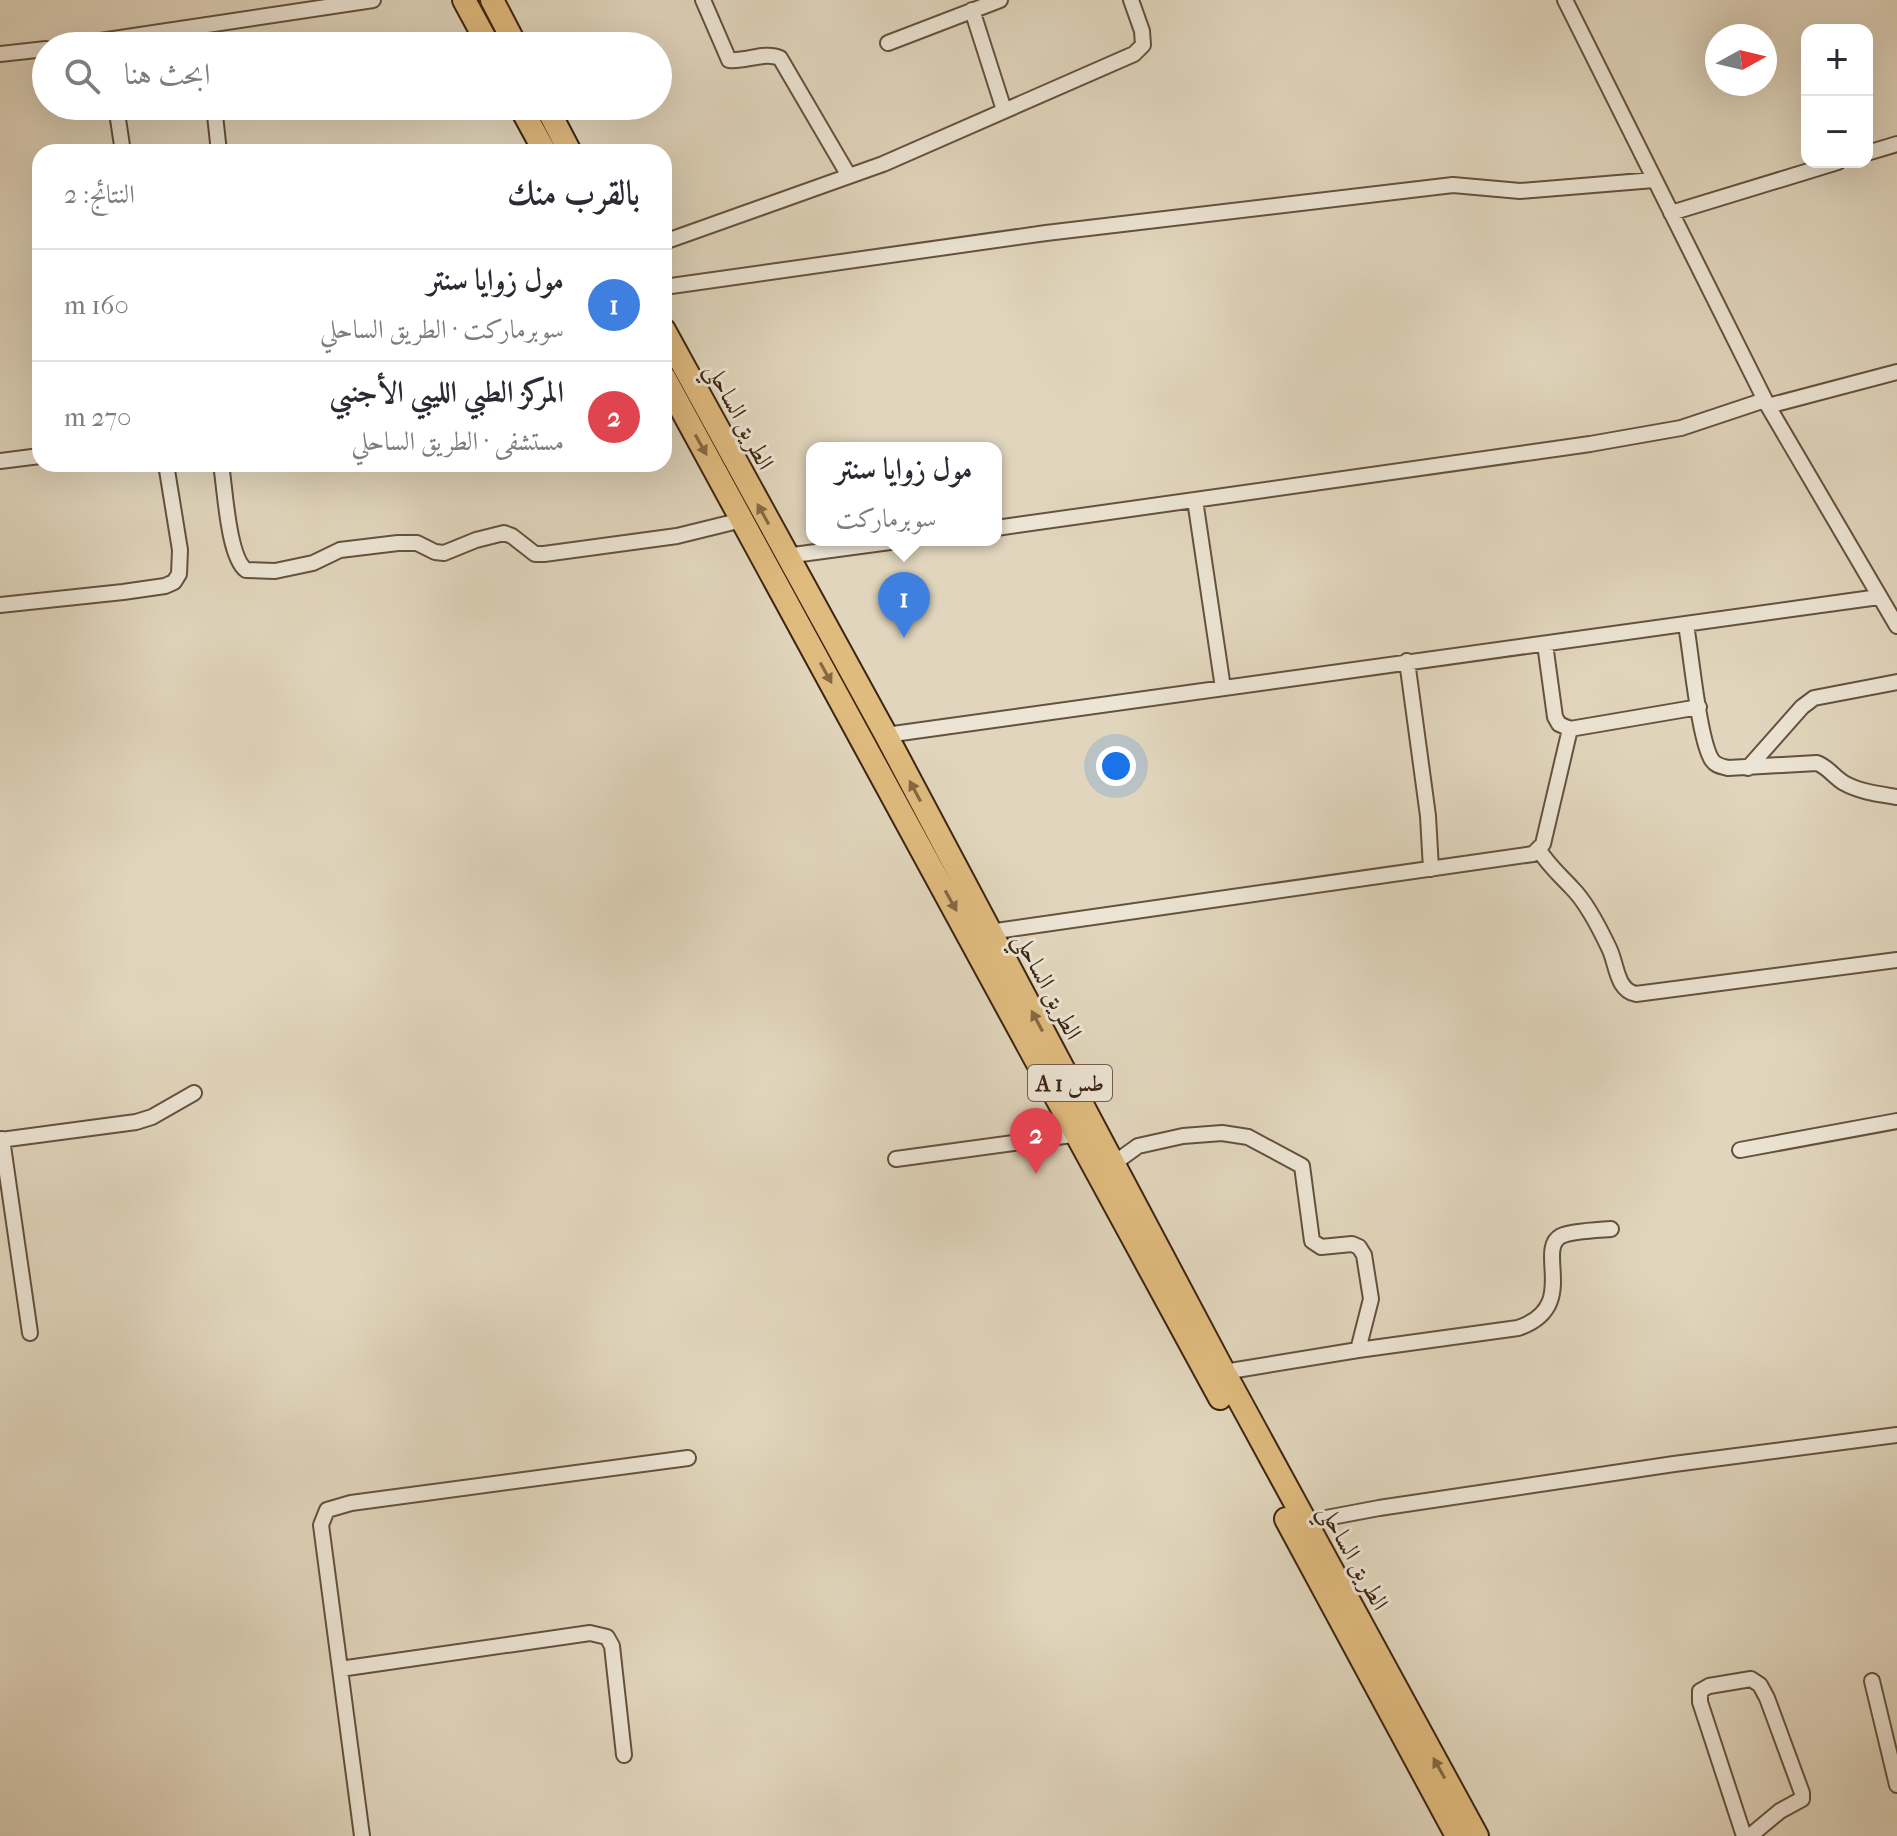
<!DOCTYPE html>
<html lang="ar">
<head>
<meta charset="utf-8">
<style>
	:root { --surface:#fff; --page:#f2f2f3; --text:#2b2b33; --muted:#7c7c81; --line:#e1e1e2; --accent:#7c3aed }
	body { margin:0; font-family:"IM FELL French Canon",Amiri,serif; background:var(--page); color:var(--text); direction:rtl }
	.controls { position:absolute; right:24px; top:24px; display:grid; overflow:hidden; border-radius:16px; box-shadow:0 8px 32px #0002 }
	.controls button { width:72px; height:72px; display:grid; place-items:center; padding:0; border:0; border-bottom:2px solid var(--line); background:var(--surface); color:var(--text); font:40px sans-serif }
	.compass { position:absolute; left:1705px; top:24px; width:72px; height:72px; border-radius:50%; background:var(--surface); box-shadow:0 8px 32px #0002; rotate:82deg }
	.you { position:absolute; left:1116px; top:766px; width:28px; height:28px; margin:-20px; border:6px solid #fff; border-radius:50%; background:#1a73e8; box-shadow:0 0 0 12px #1a73e833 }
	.badge { display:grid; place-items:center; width:52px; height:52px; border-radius:50%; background:var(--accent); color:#fff; font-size:26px; font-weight:700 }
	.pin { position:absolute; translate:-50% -66px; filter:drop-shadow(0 2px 4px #0008) }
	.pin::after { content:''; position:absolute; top:42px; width:28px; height:24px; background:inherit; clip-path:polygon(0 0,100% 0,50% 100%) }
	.popup { position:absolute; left:806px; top:442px; width:196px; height:104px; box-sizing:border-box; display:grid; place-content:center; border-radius:16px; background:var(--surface); filter:drop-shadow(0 2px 6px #0005); font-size:26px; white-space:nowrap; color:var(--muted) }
	.popup b { font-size:30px; color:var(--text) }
	.popup::after { content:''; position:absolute; left:50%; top:100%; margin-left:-16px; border:16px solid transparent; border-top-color:var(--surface) }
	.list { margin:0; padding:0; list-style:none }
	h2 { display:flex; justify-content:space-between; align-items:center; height:104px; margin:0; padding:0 32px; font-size:34px }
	h2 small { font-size:26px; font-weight:400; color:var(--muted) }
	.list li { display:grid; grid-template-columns:52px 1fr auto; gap:24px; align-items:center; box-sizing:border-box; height:112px; padding:0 32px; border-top:2px solid var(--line) }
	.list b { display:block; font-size:30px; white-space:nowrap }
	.list p { margin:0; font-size:26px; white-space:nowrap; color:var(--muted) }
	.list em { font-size:26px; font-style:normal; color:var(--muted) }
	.icon { flex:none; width:44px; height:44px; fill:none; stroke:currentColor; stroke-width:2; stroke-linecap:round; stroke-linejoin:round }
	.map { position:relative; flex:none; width:1897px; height:1836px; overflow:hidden; direction:ltr }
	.search { position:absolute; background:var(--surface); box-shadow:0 8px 32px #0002; left:32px; top:32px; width:640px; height:88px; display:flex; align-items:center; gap:20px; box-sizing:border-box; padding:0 28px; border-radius:44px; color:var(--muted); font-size:30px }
	.panel { position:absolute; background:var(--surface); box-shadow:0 8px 32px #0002; left:32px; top:144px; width:640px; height:328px; border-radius:24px; direction:rtl }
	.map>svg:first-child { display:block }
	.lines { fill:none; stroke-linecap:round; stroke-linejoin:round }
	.minor-casing { stroke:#66513d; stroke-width:18 }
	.highway-casing { stroke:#3d2512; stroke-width:26 }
	.minor { stroke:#ece4d4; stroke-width:14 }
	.highway { stroke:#e0bb7e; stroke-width:22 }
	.oneway { fill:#866843 }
	.labels { text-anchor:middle; stroke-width:6; stroke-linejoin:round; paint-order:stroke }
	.shield { fill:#ece4d4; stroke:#725e4c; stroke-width:2 }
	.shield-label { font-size:22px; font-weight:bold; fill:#3d2512 }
	.street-label { font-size:24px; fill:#3d2512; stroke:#ece4d4 }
</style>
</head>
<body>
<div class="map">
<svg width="1897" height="1836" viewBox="0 0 1897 1836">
	<rect width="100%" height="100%" fill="#e1d6bd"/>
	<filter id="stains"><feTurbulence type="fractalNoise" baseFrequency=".0025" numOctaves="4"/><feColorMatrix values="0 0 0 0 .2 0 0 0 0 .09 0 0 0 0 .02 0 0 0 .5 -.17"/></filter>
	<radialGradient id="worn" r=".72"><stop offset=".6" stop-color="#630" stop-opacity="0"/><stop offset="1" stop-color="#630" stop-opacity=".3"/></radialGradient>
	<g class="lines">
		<defs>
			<path id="minor" d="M703 0 729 60C746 62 765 51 780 58L849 176
				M1565 0 1768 406 1897 626
				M972 10 1004 110
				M206 25 208 46
				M888 43 1000 0
				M67 46 373 0
				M0 54 46 49
				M116 106 123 152
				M214 106 219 152
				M1867 153 1897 144
				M1671 213 1838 162
				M664 242 883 164 1134 54 1143 45 1142 31 1131 0
				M664 287 1046 233 1453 185 1520 191 1654 180
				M1768 406 1897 372
				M0 461 40 456
				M221 464C225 488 228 557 246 570L275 571 313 563 340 550 398 543H417L435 552 444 553 476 540 504 533 512 536 535 554H544L677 536 742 520
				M1195 500 1223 688
				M996 528 1590 444 1681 428 1765 400
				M786 556 905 540
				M0 605 123 592 165 586 174 582 179 574 180 550 166 464
				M1686 625C1691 652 1699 741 1712 760 1716 766 1721 766 1728 768L1817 763C1828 767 1834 777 1844 783 1860 792 1879 794 1897 797
				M1545 644 1555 717 1559 724 1570 729 1699 707
				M1407 661 1428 816 1431 869
				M886 735 1879 597
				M1748 768 1802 707 1814 698 1897 682
				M1539 850C1549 866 1560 875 1572 888 1587 903 1600 929 1609 948 1617 964 1616 990 1636 994L1897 960
				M989 932 1533 854 1543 844 1570 729
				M2 1139 30 1333
				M0 1140 136 1122 152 1117 194 1093
				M1740 1150 1897 1121
				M896 1159 1079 1134
				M1113 1164 1138 1146 1183 1136 1222 1133 1248 1137 1302 1166 1312 1241 1321 1247 1352 1244 1359 1247 1364 1255 1371 1299 1358 1350
				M1224 1372 1358 1350 1518 1328C1580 1307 1535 1250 1561 1236 1571 1231 1599 1230 1611 1229
				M1305 1522 1379 1508 1674 1464 1897 1435
				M340 1669 590 1633 607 1637 612 1646 624 1755
				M1872 1681 1897 1785
				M362 1836 321 1525 327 1510 351 1503 688 1458
				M1744 1836 1700 1702V1691L1709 1686 1751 1679 1760 1685 1767 1698 1802 1793V1799L1780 1811 1750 1836"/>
			<path id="highway" d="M464 0 489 46
				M492 0 516 46
				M520 106 545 152
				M546 106 570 152
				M664 330 886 735 1224 1372 1477 1836
				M664 377 1220 1398
				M1286 1519 1457 1836"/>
		</defs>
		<use href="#minor" class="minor-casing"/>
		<use href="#highway" class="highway-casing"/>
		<use href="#minor" class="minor"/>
		<use href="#highway" class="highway"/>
	</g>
	<defs><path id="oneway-solid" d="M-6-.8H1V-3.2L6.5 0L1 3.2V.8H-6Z" transform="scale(2)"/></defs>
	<g class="oneway">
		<use href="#oneway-solid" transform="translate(701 445) rotate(61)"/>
		<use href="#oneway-solid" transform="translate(763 514) rotate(-119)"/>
		<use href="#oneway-solid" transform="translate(826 673) rotate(61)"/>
		<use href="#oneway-solid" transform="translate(915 791) rotate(-118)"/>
		<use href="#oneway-solid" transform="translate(951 901) rotate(61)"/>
		<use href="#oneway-solid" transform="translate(1037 1021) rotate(-118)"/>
		<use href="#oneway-solid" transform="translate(1439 1768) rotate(-119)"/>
	</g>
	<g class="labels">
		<rect class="shield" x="1028" y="1065" width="84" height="36" rx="6"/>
		<g class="shield-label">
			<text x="1070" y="1091">A 1 طس</text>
		</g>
		<g class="street-label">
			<text transform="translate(740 416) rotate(62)" y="8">الطريق الساحلي</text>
			<text transform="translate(1048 986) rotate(62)" y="8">الطريق الساحلي</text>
			<text transform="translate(1354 1557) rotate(61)" y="8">الطريق الساحلي</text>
		</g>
	</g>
	<rect width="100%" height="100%" filter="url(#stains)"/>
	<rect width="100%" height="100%" fill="url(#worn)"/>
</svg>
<div class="controls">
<button>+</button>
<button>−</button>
</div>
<svg class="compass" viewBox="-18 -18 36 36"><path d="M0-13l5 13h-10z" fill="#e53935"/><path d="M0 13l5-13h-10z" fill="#7c7c81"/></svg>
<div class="you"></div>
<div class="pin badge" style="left:904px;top:638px;background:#3f7fe0">1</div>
<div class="popup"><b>مول زوايا سنتر</b>سوبرماركت</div>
<div class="pin badge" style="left:1036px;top:1174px;background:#e0444e">2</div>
<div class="search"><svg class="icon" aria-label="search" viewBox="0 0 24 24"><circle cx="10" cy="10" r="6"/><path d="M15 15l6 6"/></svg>ابحث هنا</div>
<section class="panel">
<h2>بالقرب منك<small>النتائج: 2</small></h2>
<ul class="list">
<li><span class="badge" style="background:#3f7fe0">1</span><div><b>مول زوايا سنتر</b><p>سوبرماركت · الطريق الساحلي</p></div><em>160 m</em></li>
<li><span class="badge" style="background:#e0444e">2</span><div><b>المركز الطبي الليبي الأجنبي</b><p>مستشفى · الطريق الساحلي</p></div><em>270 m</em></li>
</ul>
</section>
</div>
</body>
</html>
